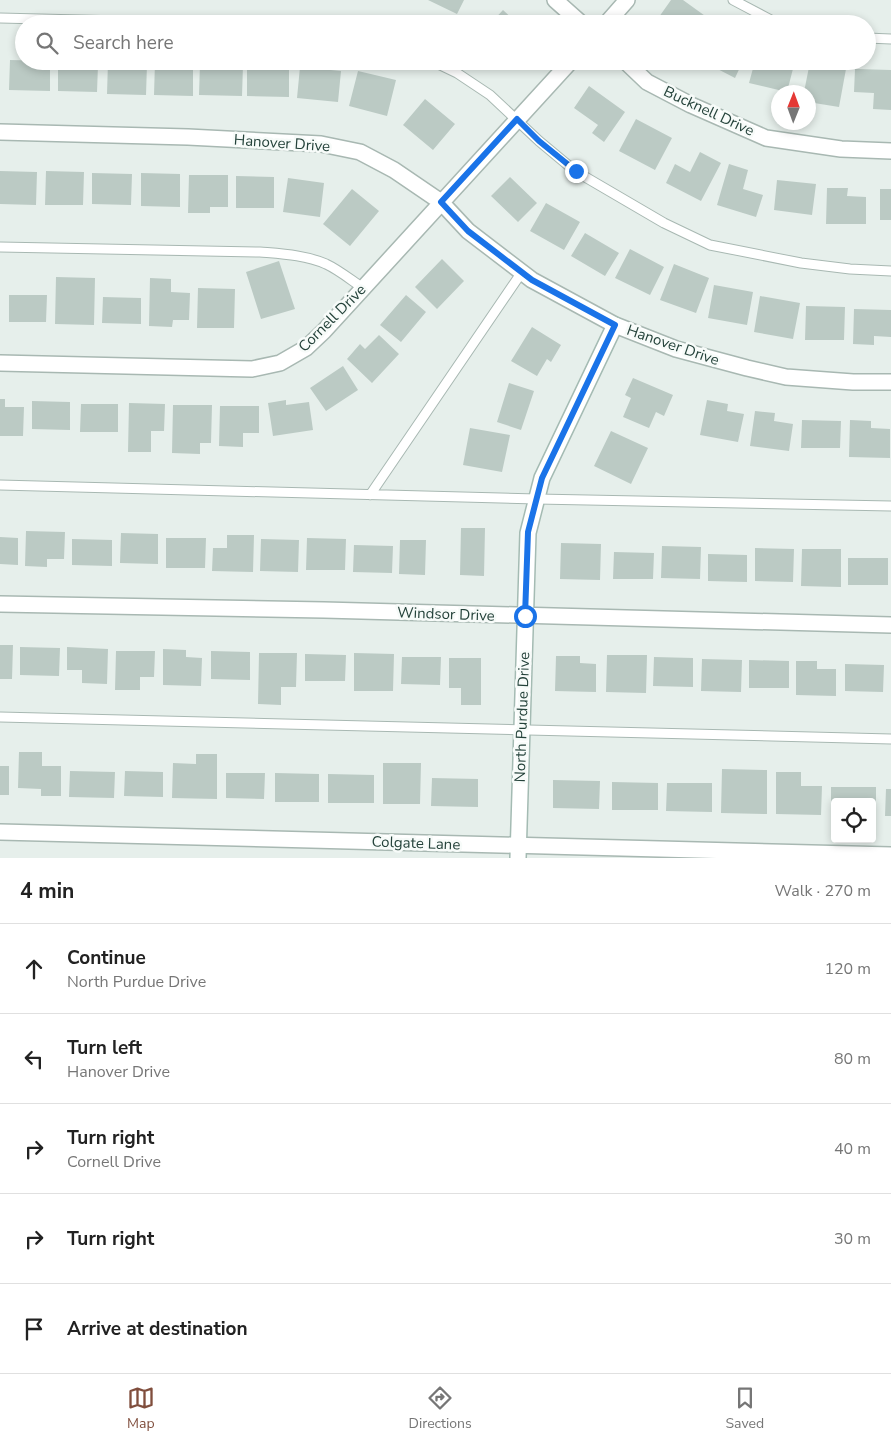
<!DOCTYPE html>
<html lang="en">
<head>
<meta charset="utf-8">
<style>
	:root { --surface:#fff; --page:#f2f2f2; --text:#222; --muted:#767676; --line:#e0e0e0; --accent:#804e3d }
	body { margin:0; font-family:"Nunito Sans",sans-serif; background:var(--page); color:var(--text) }
	.controls { position:absolute; right:15px; bottom:15px; display:grid; overflow:hidden; border-radius:5px; box-shadow:0 2px 8px #0003 }
	.controls button { width:45px; height:45px; display:grid; place-items:center; padding:0; border:0; border-bottom:1px solid var(--line); background:var(--surface); color:var(--text); font:25px sans-serif }
	.compass { position:absolute; left:771px; top:85px; width:45px; height:45px; border-radius:50%; background:var(--surface); box-shadow:0 2px 8px #0003; rotate:1deg }
	.stop { position:absolute; width:15px; height:15px; margin:-11px; border:4px solid #1a73e8; border-radius:50%; background:#fff }
	.stop.end { background:#1a73e8; border-color:#fff; box-shadow:0 1px 5px #0008 }
	.list { margin:0; padding:0; list-style:none }
	h2 { display:flex; justify-content:space-between; align-items:center; height:65px; margin:0; padding:0 20px; font-size:21px }
	h2 small { font-size:16px; font-weight:400; color:var(--muted) }
	.list li { display:grid; grid-template-columns:32px 1fr auto; gap:15px; align-items:center; box-sizing:border-box; height:90px; padding:0 20px; border-top:1px solid var(--line) }
	.list b { display:block; font-size:19px; white-space:nowrap }
	.list p { margin:0; font-size:16px; white-space:nowrap; color:var(--muted) }
	.list em { font-size:16px; font-style:normal; color:var(--muted) }
	.icon { flex:none; width:28px; height:28px; fill:none; stroke:currentColor; stroke-width:2; stroke-linecap:round; stroke-linejoin:round }
	.map { position:relative; flex:none; width:891px; height:858px; overflow:hidden }
	.search { position:absolute; background:var(--surface); box-shadow:0 2px 8px #0003; left:15px; right:15px; top:15px; height:55px; display:flex; align-items:center; gap:12px; box-sizing:border-box; padding:0 18px; border-radius:28px; color:var(--muted); font-size:19px }
	.sheet { height:515px; background:var(--surface) }
	nav { display:flex; justify-content:space-around; align-items:center; box-sizing:border-box; height:70px; border-top:1px solid var(--line); background:var(--surface); font-size:14px; color:var(--muted) }
	nav a { display:grid; justify-items:center; gap:2px }
	nav .on { color:var(--accent) }
	.map>svg:first-child { display:block }
	.building { fill:#bbcac4 }
	.lines { fill:none; stroke-linecap:round; stroke-linejoin:round }
	.lane-casing { stroke:#a8b8b2; stroke-width:11 }
	.street-casing { stroke:#a8b8b2; stroke-width:18 }
	.secondary-casing { stroke:#a4bbb3; stroke-width:18 }
	.lane { stroke:#fff; stroke-width:9 }
	.street { stroke:#fff; stroke-width:15 }
	.secondary { stroke:#fff; stroke-width:15 }
	.route { stroke:#1a73e8; stroke-width:6 }
	.labels { text-anchor:middle; stroke-width:5; stroke-linejoin:round; paint-order:stroke }
	.street-label { font-size:15px; fill:#24423a; stroke:#f7fbf9 }
</style>
</head>
<body>
<div class="map">
<svg width="891" height="858" viewBox="0 0 891 858">
	<rect width="100%" height="100%" fill="#e6efeb"/>
	<path class="building" d="M428 0H464L457 14Z
		M671 0H683L708 18 703 24H654Z
		M503 10 518 24H490Z
		M10 60 50 61V91L9 90Z
		M249 61 289 63V97L247 96V65H249Z
		M702 61H743L735 78Z
		M755 61H795L787 92 749 83Z
		M108 62 147 64 146 95 107 94Z
		M155 62H193V96L154 95Z
		M810 62 846 69 839 107 808 102V92H804Z
		M58 64 98 65 97 92 58 91Z
		M200 64 243 65 242 96 199 95Z
		M300 67 341 71 338 102 297 98Z
		M855 69 891 70V110L873 109 874 93 854 92Z
		M358 71 396 80 387 116 349 106Z
		M589 86 625 112 604 142 592 133 598 125 574 108Z
		M425 99 455 124 433 150 403 125Z
		M636 119 672 138 655 170 619 151Z
		M700 152 721 163 701 201 666 183 675 164 690 172Z
		M729 164 748 170 743 189 763 195 756 217 717 205Z
		M0 171 37 172 36 205 0 204Z
		M46 171 84 172 83 205H45Z
		M92 173 132 174 131 205 92 204Z
		M141 173 180 174V207L141 206Z
		M189 175H228V207H210V213H188Z
		M236 176 274 177V208H236Z
		M510 177 537 203 518 222 491 196Z
		M288 178 324 183 320 217 283 212Z
		M777 180 816 184 812 215 774 210Z
		M827 188H848L847 196 866 197V224H826Z
		M352 189 379 211 350 246 323 224Z
		M880 189H891V220H880Z
		M546 203 580 222 564 250 530 231Z
		M585 233 619 253 605 276 571 256Z
		M630 249 664 267 650 295 615 278Z
		M442 259 464 281 437 309 415 287Z
		M279 261 295 309 261 319 246 272Z
		M674 264 709 278 696 313 660 300Z
		M56 277 95 278 94 325 55 324Z
		M150 278 171 279V292L190 293 189 320H173L172 327 149 326Z
		M714 285 753 292 747 325 708 318Z
		M198 288 235 289 234 328H197Z
		M9 295H47L46 322H9Z
		M406 295 426 312 401 342 380 325Z
		M760 296 800 303 793 339 754 332Z
		M103 297 141 298V324L102 323Z
		M806 306 845 307 844 340H805Z
		M854 309 891 310V337L874 336V345L853 344Z
		M532 327 561 345 551 362 547 359 537 376 511 361Z
		M379 335 399 354 372 383 347 359 360 344 365 349Z
		M343 366 358 390 326 411 310 388Z
		M633 378 673 395 664 416 656 412 649 428 623 417 631 398 625 395Z
		M509 383 534 391 521 430 497 422Z
		M0 399H5V407H24L23 436H0Z
		M286 400V405L309 402 313 430 273 436 268 403Z
		M707 400 728 404 727 411 744 414 738 442 700 435Z
		M32 401 70 402V430L32 429Z
		M129 403 165 404 164 431H151V452H128Z
		M81 404H118V432H80Z
		M173 405H212L211 443H200V454L172 453Z
		M220 406H259V433H243V447L219 446Z
		M755 411 775 413 774 421 793 424 789 451 750 446Z
		M802 420 841 421 840 448H801Z
		M850 420 871 421V428L890 429V458L849 457Z
		M470 428 510 435 502 472 463 465Z
		M611 431 648 448 631 484 594 466Z
		M461 528H485L484 576 460 575Z
		M26 531 65 532 64 559H47V567L25 566Z
		M121 533 158 534V564L120 563Z
		M227 535H254L253 572 212 571 213 548H227Z
		M0 537 18 538V565L0 564Z
		M166 538H206L205 568H166Z
		M307 538 346 539 345 570H306Z
		M72 539 112 540V566L72 565Z
		M261 539 299 540 298 572 260 571Z
		M400 540H426L425 575 399 574Z
		M561 543 601 544 600 580 560 579Z
		M354 545 393 546 392 573 353 572Z
		M662 546 701 547 700 579 661 578Z
		M755 548 794 549 793 582 755 581Z
		M802 549H841V587L801 586Z
		M614 552 654 553 653 579H613Z
		M708 554 747 555V582L708 581Z
		M848 558H888V585H848Z
		M0 645H13L12 679H0Z
		M20 647 60 648 59 676 20 675Z
		M67 647 108 649 107 684 82 683V670H67Z
		M163 649 186 650V657L202 658 201 686 163 685Z
		M116 651H155L154 677H140V690H115Z
		M211 651 250 652V680L211 679Z
		M259 653H297L296 687H281V705L258 704Z
		M354 653 394 654 393 691H354Z
		M305 654 346 655 345 681H305Z
		M607 655H647L646 693 606 692Z
		M556 656H580V663L596 664V692L555 691Z
		M402 657H441L440 685 401 684Z
		M654 657 693 658V687L653 686Z
		M449 658H481V705H461V688H449Z
		M702 659 742 660 741 692 701 691Z
		M749 660 789 661V688H749Z
		M796 661H817V669H836V696L796 695Z
		M845 664 884 665 883 692 845 691Z
		M19 752H42V766H61V796H41V789L18 788Z
		M196 754H217V799L172 798 173 763 196 764Z
		M383 763H421L420 804H383Z
		M0 766H9V795H0Z
		M722 769 767 770V814L721 813Z
		M70 771 115 772 114 798 69 797Z
		M125 771 163 772V797L124 796Z
		M776 772H801V786H822L821 815 776 814Z
		M226 773H265L264 799 226 798Z
		M275 773 319 774V802H275Z
		M328 774 374 775V803H328Z
		M432 778 478 779V807L431 806Z
		M553 780 600 781 599 809 553 808Z
		M612 782 658 783V810H612Z
		M667 783H712V812L666 811Z
		M831 787H876V815H872V802H835V814H831Z
		M886 789H891V816H885Z"/>
	<g class="lines">
		<defs>
			<path id="lane" d="M733 0 771 20 784 24
				M0 18 242 24
				M867 38 891 39
				M432 61 457 73 490 95 539 141 575 171 664 223 710 245 801 263 850 269 891 271
				M0 247 260 252C283 254 305 255 326 264 339 270 351 280 363 288
				M0 485 537 499 891 506
				M370 495 522 272
				M0 717 891 739"/>
			<path id="street" d="M555 0 582 24
				M606 24 627 0
				M625 61 647 82 691 105 766 138 841 149 891 151
				M0 132 188 137 321 144 360 152 394 170 441 202 468 231 532 280 615 325 676 349 747 368 786 377 853 382H891
				M0 363 252 369 280 363 306 348 324 331 571 61
				M0 604 324 610 891 625
				M0 832 891 855"/>
			<path id="secondary" d="M518 858 528 533 542 478 615 325"/>
		</defs>
		<use href="#lane" class="lane-casing"/>
		<use href="#street" class="street-casing"/>
		<use href="#secondary" class="secondary-casing"/>
		<use href="#lane" class="lane"/>
		<use href="#street" class="street"/>
		<use href="#secondary" class="secondary"/>
	</g>
	<g class="lines">
		<path class="route" d="M525 616 528 532 542 478 615 325 532 280 468 231 441 202 517 119 539 141 576 171"/>
	</g>
	<g class="labels">
		<g class="street-label">
			<text transform="translate(709 111) rotate(25)" y="5">Bucknell Drive</text>
			<text transform="translate(282 143) rotate(4)" y="5">Hanover Drive</text>
			<text transform="translate(332 318) rotate(-45)" y="5">Cornell Drive</text>
			<text transform="translate(673 345) rotate(19)" y="5">Hanover Drive</text>
			<text transform="translate(446 614) rotate(2)" y="5">Windsor Drive</text>
			<text transform="translate(522 717) rotate(-88)" y="5">North Purdue Drive</text>
			<text transform="translate(416 843) rotate(2)" y="5">Colgate Lane</text>
		</g>
	</g>
</svg>
<div class="controls">
<button><svg class="icon" aria-label="locate" viewBox="0 0 24 24"><circle cx="12" cy="12" r="6"/><path d="M12 2v4M12 18v4M2 12h4M18 12h4"/></svg></button>
</div>
<svg class="compass" viewBox="-18 -18 36 36"><path d="M0-13l5 13h-10z" fill="#e53935"/><path d="M0 13l5-13h-10z" fill="#767676"/></svg>
<div class="stop" style="left:525px;top:616px"></div>
<div class="stop end" style="left:576px;top:171px"></div>
<div class="search"><svg class="icon" aria-label="search" viewBox="0 0 24 24"><circle cx="10" cy="10" r="6"/><path d="M15 15l6 6"/></svg>Search here</div>
</div>
<section class="sheet">
<h2>4 min<small>Walk · 270 m</small></h2>
<ul class="list">
<li><svg class="icon" aria-label="ahead" viewBox="0 0 24 24"><path d="M12 20V5M6 11l6-6 6 6"/></svg><div><b>Continue</b><p>North Purdue Drive</p></div><em>120 m</em></li>
<li><svg class="icon" aria-label="left" viewBox="0 0 24 24"><path d="M17 20v-9H6M10 6l-5 5 5 5"/></svg><div><b>Turn left</b><p>Hanover Drive</p></div><em>80 m</em></li>
<li><svg class="icon" aria-label="right" viewBox="0 0 24 24"><path d="M7 20v-9h11M14 6l5 5-5 5"/></svg><div><b>Turn right</b><p>Cornell Drive</p></div><em>40 m</em></li>
<li><svg class="icon" aria-label="right" viewBox="0 0 24 24"><path d="M7 20v-9h11M14 6l5 5-5 5"/></svg><div><b>Turn right</b></div><em>30 m</em></li>
<li><svg class="icon" aria-label="arrive" viewBox="0 0 24 24"><path d="M6 21V4h12l-3 4 3 4H6"/></svg><div><b>Arrive at destination</b></div></li>
</ul>
</section>
<nav>
<a class="on"><svg class="icon" aria-label="map" viewBox="0 0 24 24"><path d="M3 6l6-2 6 2 6-2v14l-6 2-6-2-6 2zM9 4v14M15 6v14"/></svg>Map</a>
<a><svg class="icon" aria-label="directions" viewBox="0 0 24 24"><path d="M12 3l9 9-9 9-9-9zM9 14v-3h6M13 9l2 2-2 2"/></svg>Directions</a>
<a><svg class="icon" aria-label="saved" viewBox="0 0 24 24"><path d="M7 4h10v16l-5-4-5 4z"/></svg>Saved</a>
</nav>
</body>
</html>
